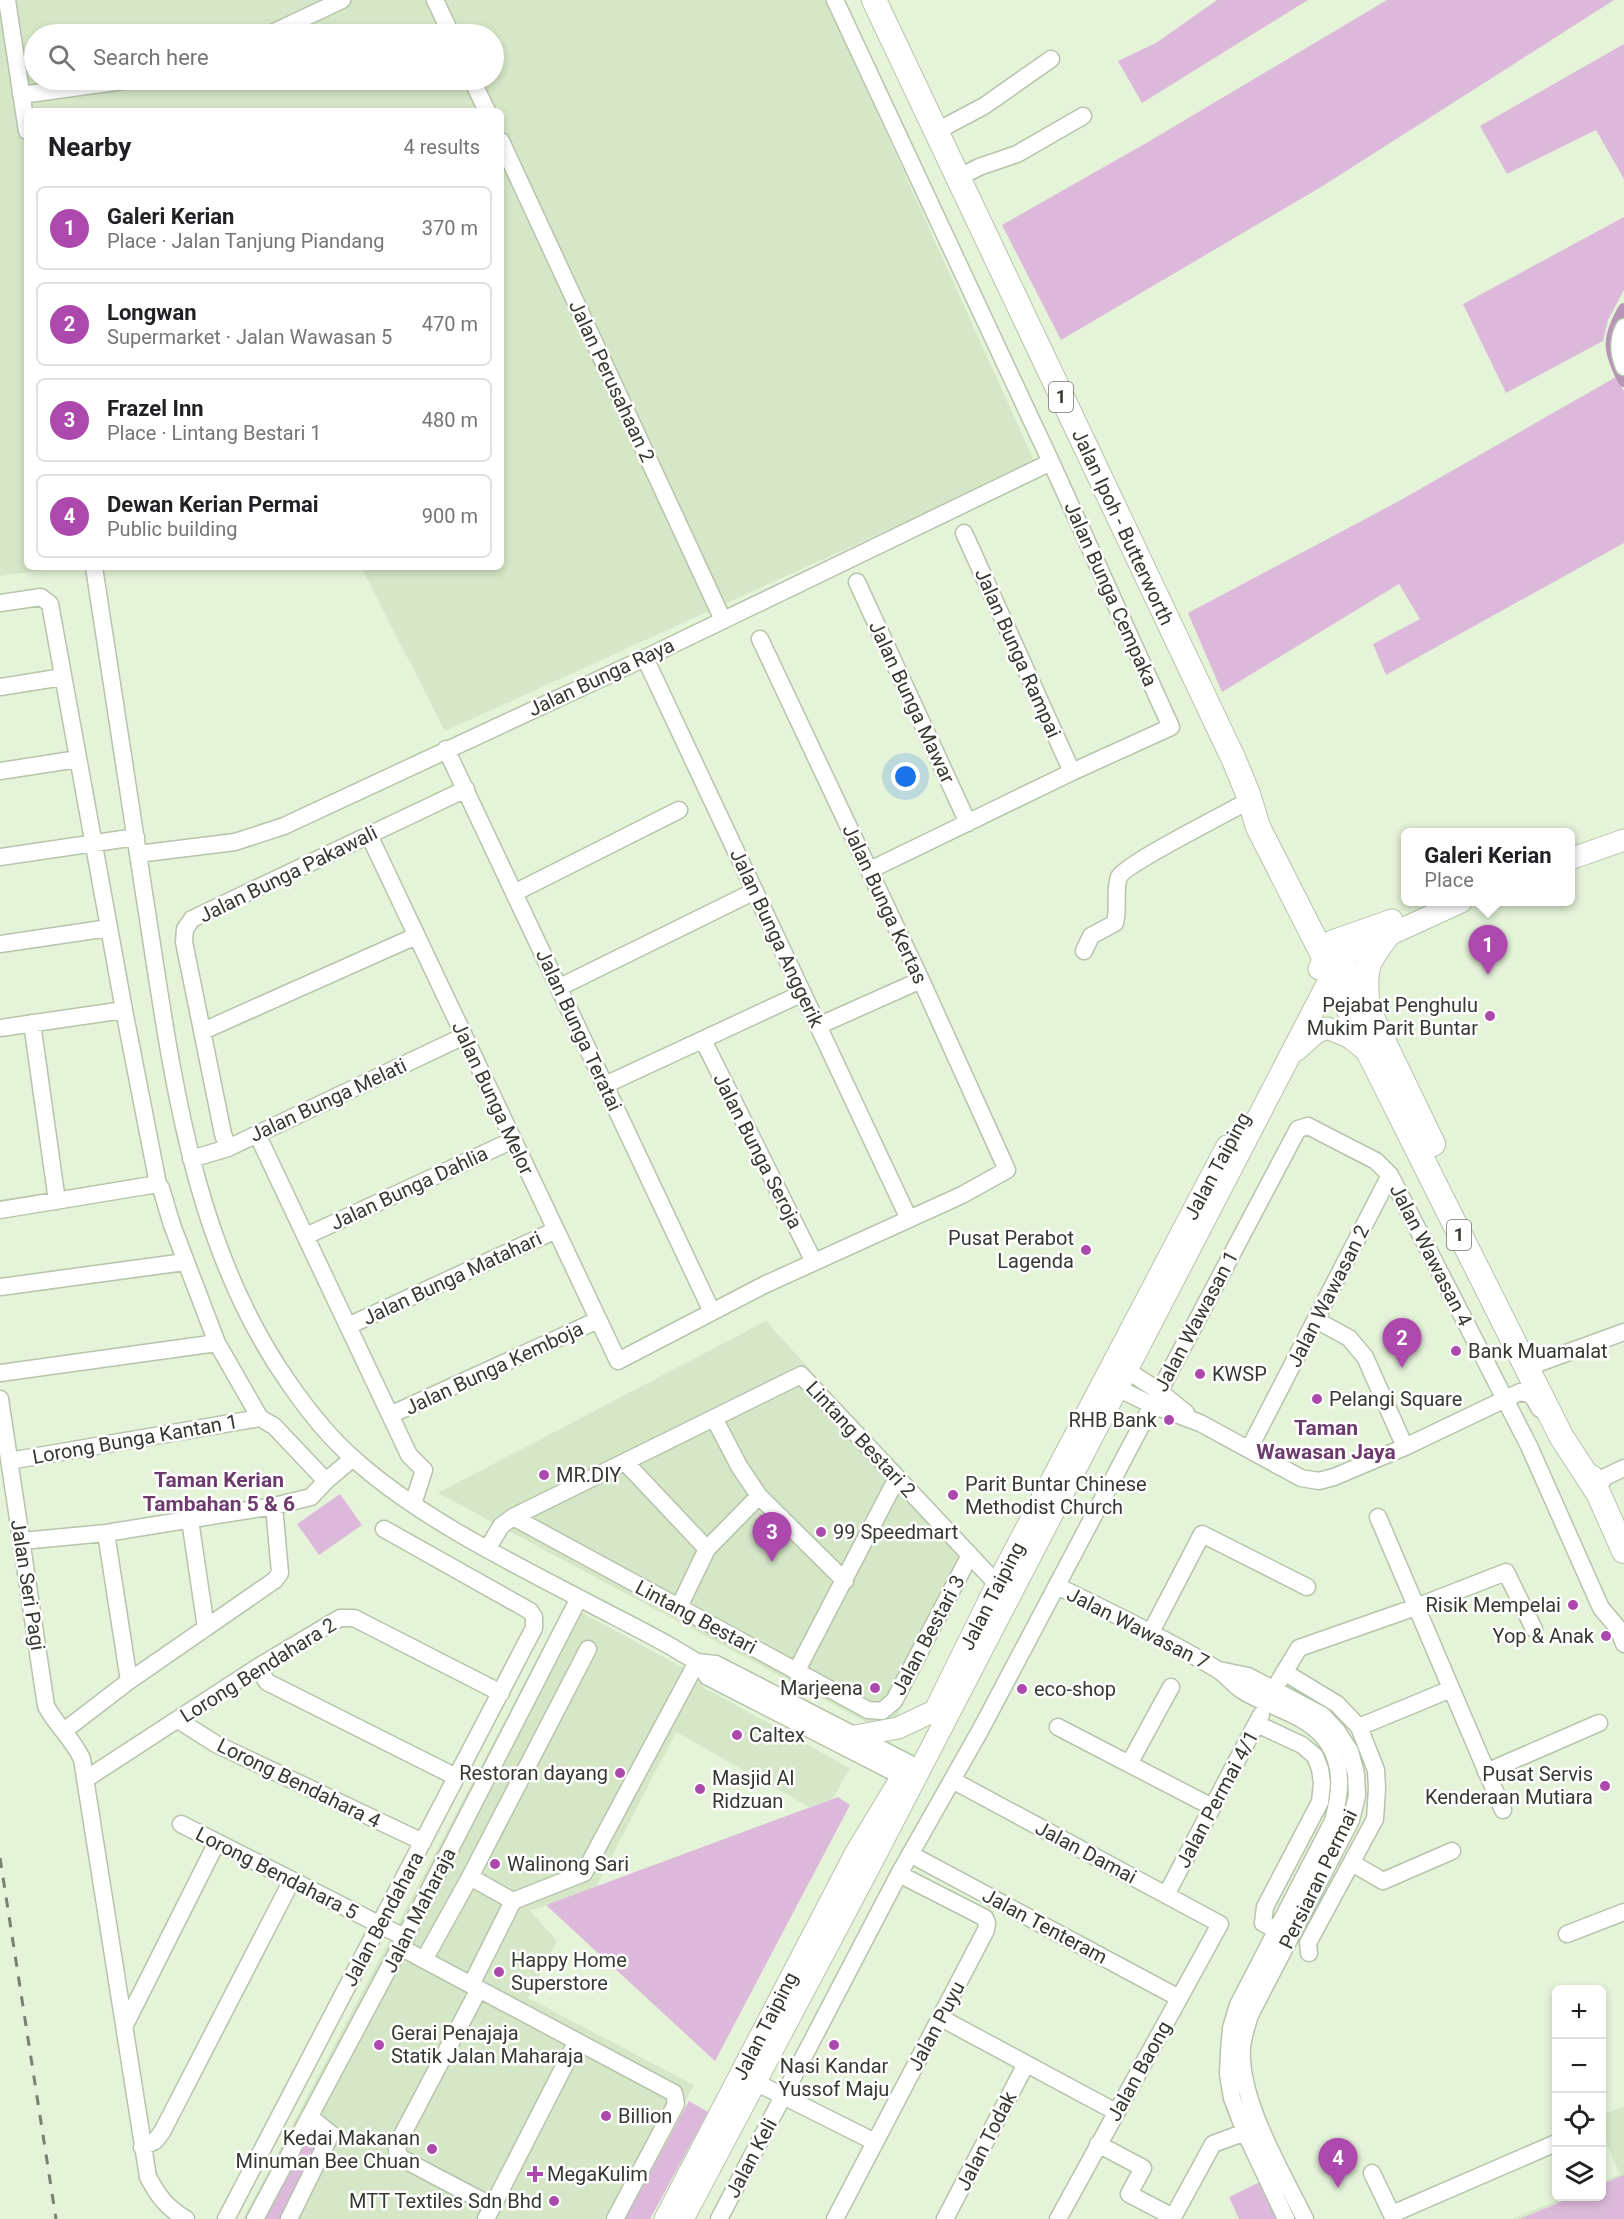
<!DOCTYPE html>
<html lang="en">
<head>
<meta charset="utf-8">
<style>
	:root { --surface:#fff; --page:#f2f2f2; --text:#202124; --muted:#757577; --line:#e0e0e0; --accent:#ad48ad }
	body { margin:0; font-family:Roboto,sans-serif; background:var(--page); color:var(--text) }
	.controls { position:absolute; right:18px; bottom:18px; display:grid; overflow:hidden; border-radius:9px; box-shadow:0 3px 9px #0003 }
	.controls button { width:54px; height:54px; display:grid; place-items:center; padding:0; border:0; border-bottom:2px solid var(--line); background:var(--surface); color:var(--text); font:30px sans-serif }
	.you { position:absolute; left:906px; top:777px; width:21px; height:21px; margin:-15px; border:4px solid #fff; border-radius:50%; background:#1a73e8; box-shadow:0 0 0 9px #1a73e833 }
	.badge { display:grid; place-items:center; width:39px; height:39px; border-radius:50%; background:var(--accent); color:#fff; font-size:20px; font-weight:700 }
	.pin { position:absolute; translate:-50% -50px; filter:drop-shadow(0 2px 3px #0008) }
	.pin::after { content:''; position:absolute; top:32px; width:21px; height:18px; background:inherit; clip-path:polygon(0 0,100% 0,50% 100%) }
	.popup { position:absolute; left:1401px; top:828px; width:174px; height:78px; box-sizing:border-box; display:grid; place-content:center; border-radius:9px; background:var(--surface); filter:drop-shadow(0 2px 4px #0005); font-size:20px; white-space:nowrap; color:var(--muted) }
	.popup b { font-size:22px; color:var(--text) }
	.popup::after { content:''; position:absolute; left:50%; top:100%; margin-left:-12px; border:12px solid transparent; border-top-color:var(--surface) }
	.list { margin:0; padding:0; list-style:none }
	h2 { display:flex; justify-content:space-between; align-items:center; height:78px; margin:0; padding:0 24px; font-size:26px }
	h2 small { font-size:20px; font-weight:400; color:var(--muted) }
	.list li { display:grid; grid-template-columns:39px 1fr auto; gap:18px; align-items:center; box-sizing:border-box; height:84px; margin:0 12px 12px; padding:0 12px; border:2px solid var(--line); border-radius:9px }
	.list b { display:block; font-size:22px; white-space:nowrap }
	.list p { margin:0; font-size:20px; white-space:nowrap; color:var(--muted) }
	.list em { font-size:20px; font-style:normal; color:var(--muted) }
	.icon { flex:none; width:33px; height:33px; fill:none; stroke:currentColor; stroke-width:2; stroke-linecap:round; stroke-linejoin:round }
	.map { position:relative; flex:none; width:1624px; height:2219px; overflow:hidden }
	.search { position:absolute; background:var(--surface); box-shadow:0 3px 9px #0003; left:24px; top:24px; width:480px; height:66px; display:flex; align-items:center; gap:15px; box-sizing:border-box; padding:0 21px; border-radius:33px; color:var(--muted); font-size:22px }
	.panel { position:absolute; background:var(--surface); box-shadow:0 3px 9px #0003; left:24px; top:108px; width:480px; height:462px; border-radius:9px }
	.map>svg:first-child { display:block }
	.built { fill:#d6e7c7; fill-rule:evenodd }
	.green { fill:#dcb9da }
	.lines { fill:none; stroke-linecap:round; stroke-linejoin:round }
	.canal { stroke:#b894b6; stroke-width:12 }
	.minor-casing { stroke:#b6c4ab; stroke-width:19 }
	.major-casing { stroke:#b6c4ab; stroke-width:23 }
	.highway-casing { stroke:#b6c4ab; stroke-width:26 }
	.minor { stroke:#fff; stroke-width:16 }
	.major { stroke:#fff; stroke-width:21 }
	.highway { stroke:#fff; stroke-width:24 }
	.rail { stroke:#798271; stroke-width:3; stroke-dasharray:10 10; stroke-linecap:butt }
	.poi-dot { fill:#ad48ad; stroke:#fff; stroke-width:2 }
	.labels { text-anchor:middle; stroke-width:5; stroke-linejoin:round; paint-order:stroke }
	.shield { fill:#fff; stroke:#72756e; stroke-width:1.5 }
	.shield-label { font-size:18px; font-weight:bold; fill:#353a30 }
	.street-label { font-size:20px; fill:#353a30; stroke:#fff }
	.poi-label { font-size:20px; fill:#353a30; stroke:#fff; text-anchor:start }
	.neighbourhood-label { font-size:21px; font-weight:bold; fill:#6d3b6d; stroke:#fff }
</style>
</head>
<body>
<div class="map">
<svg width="1624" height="2219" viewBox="0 0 1624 2219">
	<rect width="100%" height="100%" fill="#e5f3d9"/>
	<path class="built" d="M0 0H826L1035 463 445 731 361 567H501V111H27V567H67L0 576ZM34 34H494V80H34Z
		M766 1321 978 1556 894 1722 872 1725 438 1493Z
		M566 1604 704 1679 701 1686 850 1768 833 1798 809 1807 676 1732 596 1887 530 1911 557 1941 528 1998 694 2085 622 2219H243Z
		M1624 2106V2202L1584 2219H1512L1566 2197 1602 2196V2182L1620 2174 1602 2134V2115Z"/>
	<path class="green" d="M1217 0H1308L1142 103 1118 61 1156 43Z
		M1387 0H1614L1321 187 1061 340 1002 225 1148 142Z
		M1624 44V179L1596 130 1507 174 1480 126Z
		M1624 217V290L1608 320 1603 341 1506 393 1463 304Z
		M1616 377 1624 391V543L1386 675 1373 644 1420 619 1399 584 1222 692 1188 613 1399 501Z
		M340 1494 362 1525 319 1555 297 1524Z
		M838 1797 850 1805 715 2061 546 1905Z
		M689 2101 708 2112 650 2219H625Z
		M308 2133 318 2141 319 2146 282 2219H264Z
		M1624 2175V2219H1520L1573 2197 1602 2196V2184Z
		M1260 2182 1278 2219H1239L1229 2197Z"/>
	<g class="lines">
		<path class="canal" d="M1624 309C1607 339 1608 350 1624 381"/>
		<defs>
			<path id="minor" d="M7 0 27 131
				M435 0 451 34
				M835 0 1051 462 1171 727 1072 772 870 870
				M270 34 342 0
				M472 80 487 111
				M21 95 130 80
				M937 131 984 106 1051 59
				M501 141 723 620
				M958 178 979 167 1017 154 1083 116
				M1624 327C1617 341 1618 353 1624 367
				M964 533 1072 772
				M94 567C111 680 129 793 146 906 172 1071 191 1246 291 1386 309 1412 330 1438 354 1459 416 1515 506 1560 581 1599 611 1615 642 1630 672 1647 679 1652 688 1656 695 1661 700 1665 704 1672 708 1677L913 1782
				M857 582 968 823
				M0 603 41 597 50 604 124 1010 158 1184 161 1188 172 1225 217 1343 260 1418 274 1426 326 1481
				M645 658 909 1219
				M0 687 63 677
				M446 749 712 1312
				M0 771 78 759
				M369 835 618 1361 764 1285 962 1195 1007 1170 921 980 760 639
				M138 854 235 842 284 826 645 658 1051 462
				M0 857 136 837
				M514 893 679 810
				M0 944 109 928
				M1084 951 1091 936 1115 923C1119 908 1114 891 1119 877 1125 864 1231 811 1250 800
				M564 985 755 891
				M32 1023 57 1201
				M818 1026 921 980
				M0 1028 124 1010
				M203 1031 416 936
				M703 1040 814 1262
				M605 1085 803 993
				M257 1134 409 1455 424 1470 413 1504
				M228 1148 223 1134 184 942 185 929 192 919 466 789
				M191 1159 228 1148 464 1036
				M0 1210 158 1184
				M306 1236 513 1140
				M0 1287 185 1262
				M1316 1320 1349 1338 1365 1357 1405 1447
				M348 1326 556 1230
				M1539 1363 1624 1332
				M1117 1364 1159 1391 1186 1413
				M0 1373 217 1343
				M1109 1384 1152 1405 1200 1423 1301 1478 1319 1481 1334 1477 1405 1447 1520 1392 1532 1395 1540 1409
				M0 1399 46 1706C56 1725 73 1739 82 1759L148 2177C158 2196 167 2208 186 2219
				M390 1415 598 1320
				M714 1418 739 1466 759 1496 845 1581
				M1249 1449 1390 1175
				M9 1461 260 1418
				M625 1462 707 1549
				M1596 1490 1605 1477 1624 1468
				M513 1517 868 1710 882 1711 894 1701 970 1555
				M1378 1517 1503 1810
				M190 1520 206 1628
				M106 1533 129 1681
				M22 1541 106 1533 274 1506 311 1497 326 1481 353 1458
				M488 1548 501 1526 513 1517 801 1375 997 1584
				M1057 1586C1111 1612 1164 1638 1215 1668 1226 1674 1233 1685 1243 1691 1270 1708 1310 1715 1328 1743 1344 1767 1340 1795 1333 1821L1238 2005 1231 2028 1229 2052 1228 2074 1232 2098 1245 2132 1286 2219
				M679 1607 707 1549 759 1496
				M1151 1632 1202 1534 1307 1587
				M697 1662 716 1664 920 1769
				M258 1667 267 1682 456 1777
				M1219 1670 1248 1676 1322 1715 1337 1731 1350 1751 1356 1774 1357 1796 1351 1820 1250 2015C1247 2025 1243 2037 1242 2047 1238 2099 1282 2172 1305 2219
				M796 1672 897 1478
				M1284 1672 1337 1704 1359 1727 1376 1770 1377 1789 1375 1819 1308 1943 1309 1953
				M1279 1681 1299 1648 1416 1607 1506 1572 1534 1629
				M178 1720 216 1744 423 1842
				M1257 1724 1302 1745 1315 1756 1320 1769 1322 1783 1320 1802 1265 1907 1263 1923 1286 1936
				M1058 1727 1212 1807
				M1359 1727 1451 1689
				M65 1730 129 1681 275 1580 280 1573 274 1506
				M1129 1764 1171 1687
				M1486 1772 1599 1723
				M86 1779 258 1667 340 1618H354L501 1693
				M952 1780 1220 1924 1058 2219
				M181 1824 406 1938
				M910 1854 1179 1998
				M1352 1863 1383 1881 1452 1851
				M470 1877 513 1901
				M1166 1895 1261 1715
				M1567 1934 1624 1912
				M400 1947 674 2093 676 2104 615 2219
				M424 1960 470 1877 588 1649
				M471 1985 513 1901 584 1873 697 1662
				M479 1989 399 2141 397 2151 401 2158 492 2206
				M941 2018 1116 2112
				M125 2025 217 1842
				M755 2082 875 2142
				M1098 2144 1143 2168 1129 2194 1173 2217
				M142 2147 155 2141 162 2132 292 1880
				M1372 2173 1394 2219
				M1392 2214 1556 2143
				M226 2219 534 1628V1617L530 1611 384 1529
				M255 2219 400 1947 579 1598
				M289 2219 331 2134 310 2117
				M486 2219 577 2041
				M719 2219 899 1874 981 1729 1298 1129 1308 1126 1376 1161 1390 1175 1529 1446 1601 1608 1618 1628 1624 1644
				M835 2219 986 1930 987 1923 985 1918 899 1874
				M945 2219 1026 2064
				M1172 2219 1213 2144 1256 2128"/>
			<path id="major" d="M1570 859 1624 840
				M1319 969 1332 941 1392 920
				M1297 1050 1316 1033 1327 1028 1349 1037 1369 1053
				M938 1704 997 1584 1227 1146
				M855 1736 898 1728 934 1711
				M665 2219 855 1854 901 1778
				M683 2219 872 1862 1341 957 1461 902"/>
			<path id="highway" d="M874 0 1234 760 1248 794 1258 827 1324 957 1369 1053 1561 1436 1596 1490
				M1338 952 1368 1009 1433 1144
				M1367 1000C1364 966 1368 961 1388 935
				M1591 1477 1624 1551"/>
		</defs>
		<use href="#minor" class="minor-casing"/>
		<use href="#major" class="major-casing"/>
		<use href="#highway" class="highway-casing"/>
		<use href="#minor" class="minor"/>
		<use href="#major" class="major"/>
		<use href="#highway" class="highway"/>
		<path class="rail" d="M0 1858 56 2219"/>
	</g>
	<g class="poi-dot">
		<circle cx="1490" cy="1016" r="6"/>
		<circle cx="1086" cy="1250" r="6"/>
		<circle cx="1456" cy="1351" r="6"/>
		<circle cx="1200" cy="1374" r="6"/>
		<circle cx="1317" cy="1399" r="6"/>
		<circle cx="1169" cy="1420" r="6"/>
		<circle cx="544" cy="1475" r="6"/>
		<circle cx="953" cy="1495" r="6"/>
		<circle cx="821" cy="1532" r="6"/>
		<circle cx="1573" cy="1605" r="6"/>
		<circle cx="1606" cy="1636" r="6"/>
		<circle cx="875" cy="1688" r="6"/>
		<circle cx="1022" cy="1689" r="6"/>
		<circle cx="737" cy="1735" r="6"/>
		<circle cx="620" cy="1773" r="6"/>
		<circle cx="1605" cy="1786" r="6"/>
		<circle cx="700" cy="1789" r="6"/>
		<circle cx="495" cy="1864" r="6"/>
		<circle cx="499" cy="1972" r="6"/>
		<circle cx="379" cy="2045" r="6"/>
		<circle cx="834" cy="2045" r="6"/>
		<circle cx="606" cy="2116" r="6"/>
		<circle cx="432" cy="2149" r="6"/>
		<path d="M532 2165h6v6h6v6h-6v6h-6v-6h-6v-6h6z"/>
		<circle cx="554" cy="2201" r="6"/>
	</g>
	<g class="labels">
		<g class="shield">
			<rect x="1049" y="382" width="24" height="30" rx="4.5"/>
			<rect x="1447" y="1220" width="24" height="30" rx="4.5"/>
		</g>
		<g class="shield-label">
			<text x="1061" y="403">1</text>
			<text x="1459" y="1241">1</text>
		</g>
		<g class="street-label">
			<text transform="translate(612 381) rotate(65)" y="7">Jalan Perusahaan 2</text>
			<text transform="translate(1123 527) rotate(65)" y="7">Jalan Ipoh - Butterworth</text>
			<text transform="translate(1111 594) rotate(66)" y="7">Jalan Bunga Cempaka</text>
			<text transform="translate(1018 653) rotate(66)" y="7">Jalan Bunga Rampai</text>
			<text transform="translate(601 677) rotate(-25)" y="7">Jalan Bunga Raya</text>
			<text transform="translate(912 702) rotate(65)" y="7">Jalan Bunga Mawar</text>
			<text transform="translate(288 874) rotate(-26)" y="7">Jalan Bunga Pakawali</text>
			<text transform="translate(885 904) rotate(65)" y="7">Jalan Bunga Kertas</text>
			<text transform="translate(777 938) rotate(65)" y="7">Jalan Bunga Anggerik</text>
			<text transform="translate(579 1030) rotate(65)" y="7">Jalan Bunga Teratai</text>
			<text transform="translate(493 1098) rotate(65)" y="7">Jalan Bunga Melor</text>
			<text transform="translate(328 1100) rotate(-25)" y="7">Jalan Bunga Melati</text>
			<text transform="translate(758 1151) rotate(63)" y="7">Jalan Bunga Seroja</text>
			<text transform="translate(1217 1166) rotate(-62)" y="7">Jalan Taiping</text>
			<text transform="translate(409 1188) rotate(-25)" y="7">Jalan Bunga Dahlia</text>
			<text transform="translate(1431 1255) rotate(63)" y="7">Jalan Wawasan 4</text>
			<text transform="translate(452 1278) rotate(-25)" y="7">Jalan Bunga Matahari</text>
			<text transform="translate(1328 1296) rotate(-63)" y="7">Jalan Wawasan 2</text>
			<text transform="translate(1196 1321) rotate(-62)" y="7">Jalan Wawasan 1</text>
			<text transform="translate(494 1368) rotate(-25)" y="7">Jalan Bunga Kemboja</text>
			<text transform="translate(135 1439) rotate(-10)" y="7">Lorong Bunga Kantan 1</text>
			<text transform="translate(861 1439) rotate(47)" y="7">Lintang Bestari 2</text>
			<text transform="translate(28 1585) rotate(81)" y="7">Jalan Seri Pagi</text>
			<text transform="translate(992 1596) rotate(-63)" y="7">Jalan Taiping</text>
			<text transform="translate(696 1617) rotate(28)" y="7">Lintang Bestari</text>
			<text transform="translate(1138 1628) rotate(27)" y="7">Jalan Wawasan 7</text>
			<text transform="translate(928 1635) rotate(-62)" y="7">Jalan Bestari 3</text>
			<text transform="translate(258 1670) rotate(-32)" y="7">Lorong Bendahara 2</text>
			<text transform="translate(299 1783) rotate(26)" y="7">Lorong Bendahara 4</text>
			<text transform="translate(1217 1799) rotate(-62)" y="7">Jalan Permai 4/1</text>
			<text transform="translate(1086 1852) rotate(28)" y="7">Jalan Damai</text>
			<text transform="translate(277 1873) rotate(27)" y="7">Lorong Bendahara 5</text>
			<text transform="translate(1318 1879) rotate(-64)" y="7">Persiaran Permai</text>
			<text transform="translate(419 1910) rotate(-63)" y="7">Jalan Maharaja</text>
			<text transform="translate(383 1919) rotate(-62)" y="7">Jalan Bendahara</text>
			<text transform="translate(1045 1926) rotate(28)" y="7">Jalan Tenteram</text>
			<text transform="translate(765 2026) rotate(-63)" y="7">Jalan Taiping</text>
			<text transform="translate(936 2026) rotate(-62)" y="7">Jalan Puyu</text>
			<text transform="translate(1139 2071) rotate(-61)" y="7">Jalan Baong</text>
			<text transform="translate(986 2141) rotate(-63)" y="7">Jalan Todak</text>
			<text transform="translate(751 2158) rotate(-62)" y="7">Jalan Keli</text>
		</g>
		<g class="poi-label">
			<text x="1478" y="1012" text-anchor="end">Pejabat Penghulu<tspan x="1478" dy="23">Mukim Parit Buntar</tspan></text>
			<text x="1074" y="1245" text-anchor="end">Pusat Perabot<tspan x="1074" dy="23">Lagenda</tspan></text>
			<text x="1468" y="1358">Bank Muamalat</text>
			<text x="1212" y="1381">KWSP</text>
			<text x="1329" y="1406">Pelangi Square</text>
			<text x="1157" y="1427" text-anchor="end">RHB Bank</text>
			<text x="556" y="1482">MR.DIY</text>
			<text x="965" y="1491">Parit Buntar Chinese<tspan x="965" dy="23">Methodist Church</tspan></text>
			<text x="833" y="1539">99 Speedmart</text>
			<text x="1561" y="1612" text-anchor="end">Risik Mempelai</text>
			<text x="1594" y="1643" text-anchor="end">Yop &amp; Anak</text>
			<text x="863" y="1695" text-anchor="end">Marjeena</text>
			<text x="1034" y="1696">eco-shop</text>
			<text x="749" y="1742">Caltex</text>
			<text x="608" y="1780" text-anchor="end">Restoran dayang</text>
			<text x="1593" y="1781" text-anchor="end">Pusat Servis<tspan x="1593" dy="23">Kenderaan Mutiara</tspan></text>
			<text x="712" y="1785">Masjid Al<tspan x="712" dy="23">Ridzuan</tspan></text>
			<text x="507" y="1871">Walinong Sari</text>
			<text x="511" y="1967">Happy Home<tspan x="511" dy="23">Superstore</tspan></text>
			<text x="391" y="2040">Gerai Penajaja<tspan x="391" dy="23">Statik Jalan Maharaja</tspan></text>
			<text x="834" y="2073" text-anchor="middle">Nasi Kandar<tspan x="834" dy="23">Yussof Maju</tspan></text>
			<text x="618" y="2123">Billion</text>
			<text x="420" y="2145" text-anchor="end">Kedai Makanan<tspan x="420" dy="23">Minuman Bee Chuan</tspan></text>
			<text x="547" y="2181">MegaKulim</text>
			<text x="542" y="2208" text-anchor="end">MTT Textiles Sdn Bhd</text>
		</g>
		<g class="neighbourhood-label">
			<text x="1326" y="1435">Taman<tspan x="1326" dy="24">Wawasan Jaya</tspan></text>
			<text x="219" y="1487">Taman Kerian<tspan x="219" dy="24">Tambahan 5 &amp; 6</tspan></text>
		</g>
	</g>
</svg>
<div class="controls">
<button>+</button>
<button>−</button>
<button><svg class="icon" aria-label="locate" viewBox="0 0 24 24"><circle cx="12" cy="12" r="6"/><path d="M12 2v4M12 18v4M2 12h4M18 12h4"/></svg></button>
<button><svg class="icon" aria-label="layers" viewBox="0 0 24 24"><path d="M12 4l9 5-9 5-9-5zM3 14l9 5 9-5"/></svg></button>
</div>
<div class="you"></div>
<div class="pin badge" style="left:1488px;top:975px">1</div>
<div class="popup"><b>Galeri Kerian</b>Place</div>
<div class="pin badge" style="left:1402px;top:1368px">2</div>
<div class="pin badge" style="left:772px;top:1562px">3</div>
<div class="pin badge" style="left:1338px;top:2188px">4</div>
<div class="search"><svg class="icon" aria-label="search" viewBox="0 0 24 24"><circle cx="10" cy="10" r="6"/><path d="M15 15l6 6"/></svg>Search here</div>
<section class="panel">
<h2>Nearby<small>4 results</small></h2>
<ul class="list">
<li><span class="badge">1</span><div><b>Galeri Kerian</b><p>Place · Jalan Tanjung Piandang</p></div><em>370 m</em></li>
<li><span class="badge">2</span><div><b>Longwan</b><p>Supermarket · Jalan Wawasan 5</p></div><em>470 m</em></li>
<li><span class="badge">3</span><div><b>Frazel Inn</b><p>Place · Lintang Bestari 1</p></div><em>480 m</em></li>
<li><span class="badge">4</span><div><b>Dewan Kerian Permai</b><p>Public building</p></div><em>900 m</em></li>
</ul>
</section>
</div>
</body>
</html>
